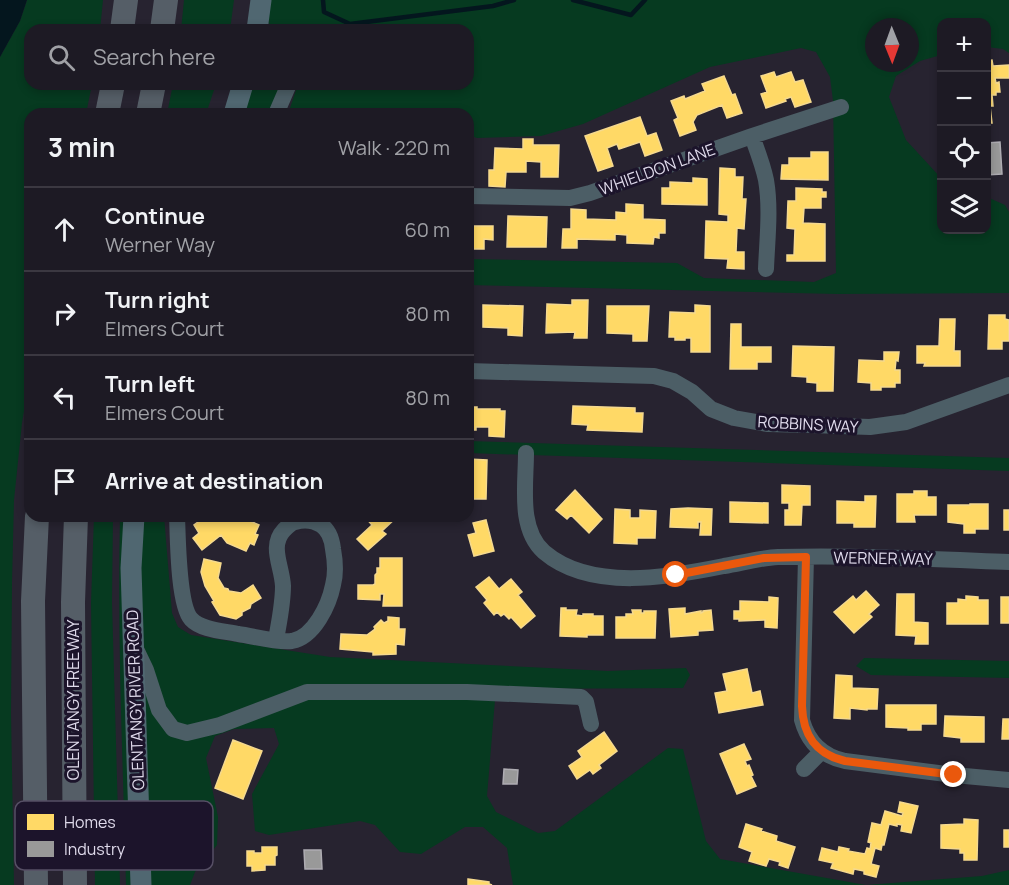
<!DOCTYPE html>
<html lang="en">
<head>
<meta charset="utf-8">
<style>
	:root { --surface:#1d1a24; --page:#25232c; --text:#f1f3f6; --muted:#a0a1a6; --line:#3b3841 }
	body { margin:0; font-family:Manrope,sans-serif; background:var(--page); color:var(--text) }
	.controls { position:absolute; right:18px; top:18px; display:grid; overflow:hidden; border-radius:12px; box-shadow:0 3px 9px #0003 }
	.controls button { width:54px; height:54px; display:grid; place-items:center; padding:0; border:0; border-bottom:2px solid var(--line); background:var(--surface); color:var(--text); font:30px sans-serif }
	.compass { position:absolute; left:865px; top:18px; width:54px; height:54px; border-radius:50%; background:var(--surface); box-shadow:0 3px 9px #0003; rotate:179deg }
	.stop { position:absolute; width:18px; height:18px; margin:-14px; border:4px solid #ea580c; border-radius:50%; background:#fff }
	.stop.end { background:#ea580c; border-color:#fff; box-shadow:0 2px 6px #0008 }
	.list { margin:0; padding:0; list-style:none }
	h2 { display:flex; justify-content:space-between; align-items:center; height:78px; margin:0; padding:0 24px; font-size:26px }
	h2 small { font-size:20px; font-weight:400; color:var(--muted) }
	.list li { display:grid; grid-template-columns:39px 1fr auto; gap:18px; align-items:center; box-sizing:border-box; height:84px; padding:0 24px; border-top:2px solid var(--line) }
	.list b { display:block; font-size:22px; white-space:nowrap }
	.list p { margin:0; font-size:20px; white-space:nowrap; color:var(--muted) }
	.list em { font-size:20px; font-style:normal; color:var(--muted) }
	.icon { flex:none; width:33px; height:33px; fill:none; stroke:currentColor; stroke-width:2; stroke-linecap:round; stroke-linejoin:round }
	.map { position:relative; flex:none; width:1009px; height:885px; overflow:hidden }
	.search { position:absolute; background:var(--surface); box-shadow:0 3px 9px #0003; left:24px; top:24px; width:450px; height:66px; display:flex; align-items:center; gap:15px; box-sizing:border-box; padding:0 21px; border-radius:18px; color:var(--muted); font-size:22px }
	.panel { position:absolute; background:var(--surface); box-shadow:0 3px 9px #0003; left:24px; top:108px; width:450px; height:414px; border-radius:18px }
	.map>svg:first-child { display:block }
	.green { fill:#063a20; fill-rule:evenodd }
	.water { fill:#04161e }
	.homes { fill:#ffd966; stroke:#f5d98e; stroke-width:1.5 }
	.industry { fill:#999; stroke:#aeacb2; stroke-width:1.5 }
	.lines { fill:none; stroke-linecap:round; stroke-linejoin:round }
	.stream { stroke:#04161e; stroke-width:4.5 }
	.minor { stroke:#4c5e66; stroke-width:16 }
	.major { stroke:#506771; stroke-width:21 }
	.highway { stroke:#555e67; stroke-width:24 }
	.route { stroke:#ea580c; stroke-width:8 }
	.labels { text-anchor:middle; stroke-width:6; stroke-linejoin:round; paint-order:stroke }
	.street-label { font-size:16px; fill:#dfdaeb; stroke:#1c142b }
	.key { fill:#1c142b; stroke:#564f65; stroke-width:1.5 }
	.key-label { font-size:16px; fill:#dfdaeb }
</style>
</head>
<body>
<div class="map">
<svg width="1009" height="885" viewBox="0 0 1009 885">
	<rect width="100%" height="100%" fill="#272330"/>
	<path class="green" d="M27 0H103L100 30H30V84H92L86 114H30V375L22 423 14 500 12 583 11 713 14 885H0V57L20 21Z
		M184 0H234L230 30H181Z
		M269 0H1009V53L1003 49 987 47 986 22H942L941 55 920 61 896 76 889 97 906 140 941 178 942 230H986L987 197 1005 205 1009 212V293L837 294 468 285V259L677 263 704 278 814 282 836 273 833 101 830 77 816 52 801 48 710 67 583 124 541 136 477 138 468 135V114H288L298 84H468V30H272L268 22ZM874 27H910V63H874Z
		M173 84H216L206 114H167Z
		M252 84H281L271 114H242Z
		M468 441 1009 458V471L468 453Z
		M94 516H113L112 602 120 885H95L91 603Z
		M120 516H124L123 639 131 885H126C123 762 117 639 120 516Z
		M140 516H164L172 613 178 627 191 635 330 657 608 671 686 668 690 675 683 688 502 689 495 700 487 796 496 812 538 833 555 831 668 748 683 749 706 841 720 859 866 885 982 876 1009 870V885H513L507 848 483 827H465L421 854 400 852 375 825 360 821 269 835 255 831 252 794 279 744 274 728 234 729 215 736 206 758 218 817 217 845 195 872 190 885H146Z
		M864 658 1009 661V678L871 675 856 666Z"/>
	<path class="water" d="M0 0H27L20 21 0 57Z"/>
	<path class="homes" d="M992 60 993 66 1009 65V78H995L996 83 999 82 1000 92H996V95H992L993 106H990L992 123H986V61Z
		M774 72 776 77 791 72 795 82 803 80 811 102 795 107 791 97 785 99 786 101 766 108 761 94 767 92 761 76Z
		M724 76 732 95 735 94 742 113 727 118 722 105 697 115 693 122 696 130 680 136 674 120 678 118 671 101 684 96 685 99 705 91 702 84Z
		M640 117 647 136 656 133 662 150 645 156 640 142 619 149 617 144 607 148 613 166 598 171 585 136Z
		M523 139H533V145H559L558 177H541V162L526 161V172H506L505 187 489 186V170H494L495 148 523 149Z
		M811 152H828V180L781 179 782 165H789V158H811Z
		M720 168 735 169V177H743L742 199H746L744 229 737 228 736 252H744V269L727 268 728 259 705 258 706 221 728 222V215L719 214Z
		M693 178 707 179V205L662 204V188H670V182L693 183Z
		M796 188 822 189V192H826V197H821V208H804L803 223 825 224V261H787V255H794L795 229 787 228 788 201H796Z
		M626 204 643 205V219L665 220V233H659V238L654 237 653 244 627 243V235L615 234V240L577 239V248H562L563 229H571V209L586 210V219L616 220V212L626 213Z
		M468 213H471V226H493V240L484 239V249H468Z
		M508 216 547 217 546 247H507Z
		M572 300H588L587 338H574L575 332 546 333 547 304 572 305Z
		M483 305 523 306 522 336 508 335V328L483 327Z
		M695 305 710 306V352H691V338H685V340H675V337H669L670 312 695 313Z
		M607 306H649L647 341H633V334L607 333Z
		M989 315H1005V319L1009 320V341H1002V349H988Z
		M940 319H955L954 351H960V366H924L925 363H917V346H939Z
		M731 324H741V347H771V362H757V369H730Z
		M793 346 834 347 833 391H817V383L807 382V377L792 376Z
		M884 352H899L898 361 896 360 895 370H900V383H895V387H881V390H871V383L858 382 859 360 884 361Z
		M573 406 635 408V413H643L642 432 587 430 588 425 572 424Z
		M468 407H477V409H500V411H505L504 437 489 436V427H476V430H468Z
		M468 459 487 460 486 499H468Z
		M782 485 810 486V505H802L801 525H785V510H789V503H782Z
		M575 490 602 519 589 533 571 515 567 519 556 510Z
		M914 491H927V497H936V515H914L915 522H897V494H914Z
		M865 496H876L875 527H854V523H837V501L865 502Z
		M730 502 768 503V523L730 522Z
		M970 504H988V529H975V533H964V524L948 522V505H970Z
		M688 508 712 509 711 535H700L701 522H698V528L670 527 671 509Z
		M615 509 630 510V518H640V510L656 511 655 538H637V544L614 543Z
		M1004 510H1009V530H1004Z
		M206 516H239L259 525 255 534 258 535 254 545 250 543 246 551 227 543 221 535 202 550 193 538 199 533 194 525Z
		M364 516H398L382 531 386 534 368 550 357 539 372 525Z
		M486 520 494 551 474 556 468 535 476 533 473 523Z
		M380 558H402V606H383L384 594H380V600L358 599V585H373L375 584V575L377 573V568H380Z
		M204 559 221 563 218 578 224 588 228 589 229 591 241 593 253 585 261 598 251 604 250 608 242 612V615L236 619 220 615 212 602 214 601 205 586 201 572Z
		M489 577 499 589 511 579 522 592 518 595 535 616 521 628 511 617 509 619 504 614 501 616 497 612 494 615 484 603 487 600 476 587Z
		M866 591 879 605 869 614 872 617 854 633 834 612 853 596 856 600Z
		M897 594H914V622L928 623V644H915L916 636 896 635Z
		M966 596 978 597V600H988V624H947V603H958V599L966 600Z
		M769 597 778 598 777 628 765 627V620L739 621V619H734V611H740V601L769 602Z
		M1001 597H1009V623H1001Z
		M561 608H566V610H577L576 615 583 616V614H593V616H603V635H587V637L560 636Z
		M685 608V614L701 611V613L703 612V611L711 610 713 630 698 631V635L671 637 669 609Z
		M632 610H641V613H644V611H656L655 638H616V617H626V614H633Z
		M388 617 399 618V629H405L404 645 396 644V654L373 655V652L340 649 341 634 367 635 375 629 374 627 381 620 384 623 388 621Z
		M747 669 752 693 760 691 763 705 719 713 715 693 727 691 723 674Z
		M836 675 852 676V688L878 689 877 709H867V710L850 708V719L834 718Z
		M886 705H936V724H921V730H908V728L886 727Z
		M945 716 984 717V742H961V738L944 736Z
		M1003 719H1009V739H1002Z
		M604 732 617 751 599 765 601 768 593 774 590 770 577 779 569 766 582 757 578 751Z
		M233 740 262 751 243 799 215 788Z
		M744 744 751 759 745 761 747 766 749 765 753 775 751 776 756 786 737 794 720 754Z
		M900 802 918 806 911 833 901 831 902 825 897 824V826L889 824 884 845H882L881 850 875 848 871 864 879 866 876 877 864 874V871L854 869 853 874 831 868 833 863 819 860 822 848 838 852 839 847 849 849 848 851 865 854 867 848 870 849 871 843 868 842 872 823 881 825 885 811 902 816 903 813 898 812Z
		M964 819 978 820 977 860H964V853H960V849L941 848V825L964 824Z
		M746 824 762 829 761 831 777 836 776 841 795 847 788 868 779 865 780 862 769 859 766 866 749 861 752 852 739 847Z
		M1004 830H1009V847H1004Z
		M262 847H277V855L275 856V865H265V870L252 871V866H247V851H254V853H262Z
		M468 879 489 882V884L492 885H468Z"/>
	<path class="industry" d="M1000 142 1002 174 986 175V143Z
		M504 769 518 770 517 784H503Z
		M304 850H321L322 869H305Z"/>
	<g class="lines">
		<path class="stream" d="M323 0 324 12 350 24 493 6 514 0
			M573 0 631 15 645 0"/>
		<path class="minor" d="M276 114 289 84
			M752 136C757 150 763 165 766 180 771 209 767 241 766 269
			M468 196 570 198 590 193 752 136 841 107
			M468 371 654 376 673 381 692 392 711 409 734 418 767 424 811 425 870 427 906 422 1009 385
			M526 453C526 485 518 529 544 552 591 592 670 577 724 566 742 563 759 558 778 557 855 555 932 559 1009 562
			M177 516C178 538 178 604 191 619 201 630 224 631 238 634 254 636 276 643 292 641 314 637 329 605 333 585 336 574 335 560 333 549 332 540 329 530 321 525 313 520 305 519 295 522 291 523 288 526 284 530 269 546 282 566 283 586 283 604 279 622 276 640
			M806 557 802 720C808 742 822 756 845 761L954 775 1009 780
			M135 647 146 670 159 710 173 729 187 733 220 725 307 692H467L581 697 586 702 591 724
			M804 769 821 752"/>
		<path class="major" d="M257 30 261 0
			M234 114 243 84
			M134 516 131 568 141 885"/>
		<path class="highway" d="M122 30 126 0
			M162 30 166 0
			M107 114 113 84
			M148 114 154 84
			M36 885 33 601 37 516
			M75 885 73 602 76 516"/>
	</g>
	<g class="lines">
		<path class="route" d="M676 575 764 558 806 557 802 706C803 736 816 754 845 761L954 775"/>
	</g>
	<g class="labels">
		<g class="street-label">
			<text transform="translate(657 169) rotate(-20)" y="6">WHIELDON LANE</text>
			<text transform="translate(808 424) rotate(3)" y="6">ROBBINS WAY</text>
			<text transform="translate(883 558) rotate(1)" y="6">WERNER WAY</text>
			<text transform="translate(73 700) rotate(-90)" y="6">OLENTANGY FREEWAY</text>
			<text transform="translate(135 700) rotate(-92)" y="6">OLENTANGY RIVER ROAD</text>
		</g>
	</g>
	<rect x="15" y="801" width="198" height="69" rx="9" class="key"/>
	<rect x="27" y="814" width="27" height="16" fill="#ffd966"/>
	<rect x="27" y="841" width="27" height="16" fill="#999"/>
	<g class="key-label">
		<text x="64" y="828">Homes</text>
		<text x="64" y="855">Industry</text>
	</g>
</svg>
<div class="controls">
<button>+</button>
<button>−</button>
<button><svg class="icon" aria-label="locate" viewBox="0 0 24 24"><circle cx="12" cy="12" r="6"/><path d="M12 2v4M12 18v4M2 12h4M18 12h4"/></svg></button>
<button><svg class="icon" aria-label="layers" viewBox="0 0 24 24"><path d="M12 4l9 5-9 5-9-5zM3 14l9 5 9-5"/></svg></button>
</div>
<svg class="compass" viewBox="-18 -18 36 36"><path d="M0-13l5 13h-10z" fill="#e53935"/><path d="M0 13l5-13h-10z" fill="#a0a1a6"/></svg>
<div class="stop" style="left:676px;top:575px"></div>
<div class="stop end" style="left:954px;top:775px"></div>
<div class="search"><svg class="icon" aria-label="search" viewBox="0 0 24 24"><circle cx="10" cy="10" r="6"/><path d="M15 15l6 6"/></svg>Search here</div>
<section class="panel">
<h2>3 min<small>Walk · 220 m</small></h2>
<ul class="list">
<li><svg class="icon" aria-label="ahead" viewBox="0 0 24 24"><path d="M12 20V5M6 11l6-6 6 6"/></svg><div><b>Continue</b><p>Werner Way</p></div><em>60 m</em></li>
<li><svg class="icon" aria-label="right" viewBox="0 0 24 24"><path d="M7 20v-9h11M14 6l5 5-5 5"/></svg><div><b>Turn right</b><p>Elmers Court</p></div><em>80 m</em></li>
<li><svg class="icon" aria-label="left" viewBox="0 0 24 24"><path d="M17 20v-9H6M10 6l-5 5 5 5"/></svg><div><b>Turn left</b><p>Elmers Court</p></div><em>80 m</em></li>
<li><svg class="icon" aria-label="arrive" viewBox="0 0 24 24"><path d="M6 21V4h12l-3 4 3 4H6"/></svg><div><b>Arrive at destination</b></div></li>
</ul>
</section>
</div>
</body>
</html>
